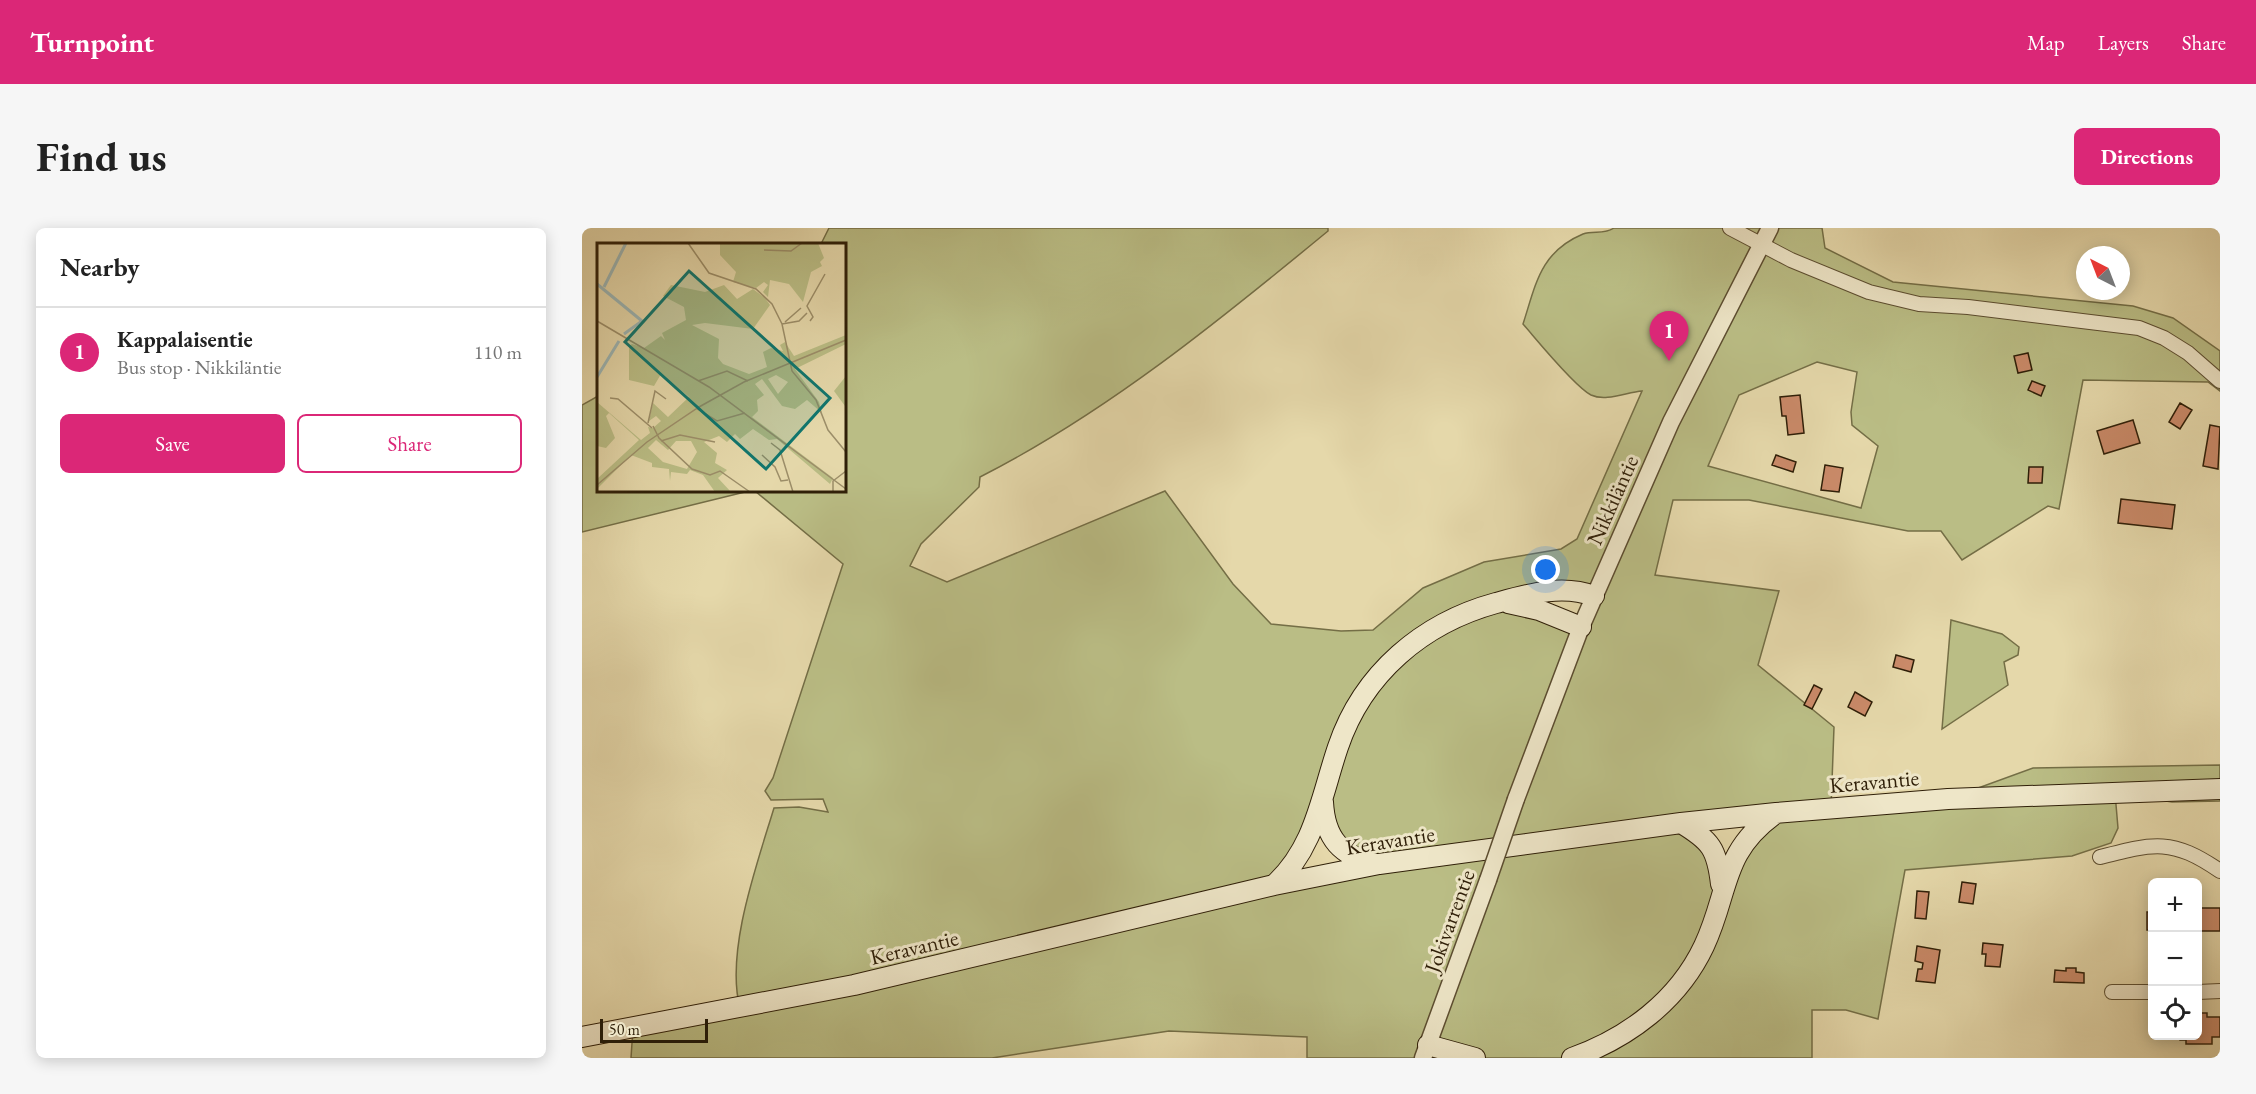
<!DOCTYPE html>
<html lang="en">
<head>
<meta charset="utf-8">
<style>
	:root { --surface:#fff; --page:#f6f6f6; --text:#222; --muted:#767676; --line:#e0e0e0; --accent:#db2777 }
	body { margin:0; font-family:"EB Garamond",serif; background:var(--page); color:var(--text) }
	.controls { position:absolute; right:18px; bottom:18px; display:grid; overflow:hidden; border-radius:9px; box-shadow:0 3px 15px #0003 }
	.controls button { width:54px; height:54px; display:grid; place-items:center; padding:0; border:0; border-bottom:2px solid var(--line); background:var(--surface); color:var(--text); font:30px sans-serif }
	.compass { position:absolute; left:1494px; top:18px; width:54px; height:54px; border-radius:50%; background:var(--surface); box-shadow:0 3px 15px #0003; rotate:318deg }
	.scale { position:absolute; left:18px; bottom:15px; width:108px; box-sizing:border-box; padding-left:6px; border:3px solid #2f1f08; border-top:0; font-size:16px; line-height:21px; white-space:nowrap; color:#2f1f08; -webkit-text-stroke:4px #eee6c8; paint-order:stroke }
	.you { position:absolute; left:964px; top:342px; width:21px; height:21px; margin:-15px; border:4px solid #fff; border-radius:50%; background:#1a73e8; box-shadow:0 0 0 9px #1a73e833 }
	.badge { display:grid; place-items:center; width:39px; height:39px; border-radius:50%; background:var(--accent); color:#fff; font-size:20px; font-weight:700 }
	.pin { position:absolute; translate:-50% -50px; filter:drop-shadow(0 2px 3px #0008) }
	.pin::after { content:''; position:absolute; top:32px; width:21px; height:18px; background:inherit; clip-path:polygon(0 0,100% 0,50% 100%) }
	.list { margin:0; padding:0; list-style:none }
	h2 { display:flex; justify-content:space-between; align-items:center; height:78px; margin:0; padding:0 24px; font-size:26px }
	h2 small { font-size:20px; font-weight:400; color:var(--muted) }
	.list li { display:grid; grid-template-columns:39px 1fr auto; gap:18px; align-items:center; box-sizing:border-box; height:90px; padding:0 24px; border-top:2px solid var(--line) }
	.list b { display:block; font-size:22px; white-space:nowrap }
	.list p { margin:0; font-size:20px; white-space:nowrap; color:var(--muted) }
	.list em { font-size:20px; font-style:normal; color:var(--muted) }
	.actions { display:flex; gap:12px; padding:18px 24px }
	.actions a { flex:1; padding:14px 0; border:2px solid var(--accent); border-radius:9px; text-align:center; font-size:21px; color:var(--accent) }
	.actions .main { background:var(--accent); color:#fff }
	.icon { flex:none; width:33px; height:33px; fill:none; stroke:currentColor; stroke-width:2; stroke-linecap:round; stroke-linejoin:round }
	.map { position:relative; flex:none; width:1638px; height:830px; overflow:hidden; border-radius:9px }
	header { display:flex; align-items:center; gap:36px; box-sizing:border-box; height:84px; padding:0 30px; background:var(--accent); color:#fff }
	header strong { font-size:28px }
	nav { display:flex; gap:33px; margin-inline-start:auto; font-size:21px }
	.intro { display:flex; align-items:center; justify-content:space-between; box-sizing:border-box; height:144px; padding:0 36px }
	h1 { margin:0; font-size:42px }
	.button { padding:15px 27px; border-radius:9px; background:var(--accent); color:#fff; font-size:21px; font-weight:700 }
	main { display:flex; gap:36px; padding:0 36px }
	aside { flex:1; background:var(--surface); border-radius:9px; box-shadow:0 3px 15px #0003 }
	.map>svg:first-child { display:block }
	.green { fill:#babd85; stroke:#746e46; stroke-width:1.5; fill-rule:evenodd }
	.building { fill:#ca8a69; stroke:#2f1f08; stroke-width:1.5 }
	.lines { fill:none; stroke-linecap:round; stroke-linejoin:round }
	.minor-casing { stroke:#5c4d30; stroke-width:16 }
	.tertiary-casing { stroke:#5c4d30; stroke-width:19 }
	.secondary-casing { stroke:#2f1f08; stroke-width:22 }
	.minor { stroke:#eee6c8; stroke-width:14 }
	.tertiary { stroke:#eee6c8; stroke-width:16 }
	.secondary { stroke:#eee6c8; stroke-width:20 }
	.tertiary-bridge-casing { stroke:#5c4d30; stroke-width:19; stroke-linecap:butt }
	.tertiary-bridge { stroke:#eee6c8; stroke-width:16 }
	.labels { text-anchor:middle; stroke-width:6; stroke-linejoin:round; paint-order:stroke }
	.street-label { font-size:22px; fill:#2f1f08; stroke:#eee6c8 }
	.inset-river { fill:none; stroke:#9cb6b5; stroke-width:3 }
	.inset-road { fill:none; stroke:#9c8e69; stroke-width:1.5 }
	.view { fill:#0f766e; fill-opacity:0.15; stroke:#0f766e; stroke-width:3 }
	.inset-edge { fill:none; stroke:#2f1f08; stroke-width:3 }
</style>
</head>
<body>
<header>
<strong>Turnpoint</strong>
<nav><a>Map</a><a>Layers</a><a>Share</a></nav>
</header>
<div class="intro"><h1>Find us</h1><a class="button">Directions</a></div>
<main>
<aside>
<h2>Nearby<small></small></h2>
<ul class="list">
<li><span class="badge">1</span><div><b>Kappalaisentie</b><p>Bus stop · Nikkiläntie</p></div><em>110 m</em></li>
</ul>
<div class="actions"><a class="main">Save</a><a>Share</a></div>
</aside>
<div class="map">
<svg width="1638" height="830" viewBox="0 0 1638 830">
	<rect width="100%" height="100%" fill="#e5d8aa"/>
	<filter id="stains"><feTurbulence type="fractalNoise" baseFrequency=".00333" numOctaves="4"/><feColorMatrix values="0 0 0 0 .2 0 0 0 0 .09 0 0 0 0 .02 0 0 0 .5 -.17"/></filter>
	<radialGradient id="worn" r=".72"><stop offset=".6" stop-color="#630" stop-opacity="0"/><stop offset="1" stop-color="#630" stop-opacity=".3"/></radialGradient>
	<path class="green" d="M247 0H746V3C638 92 524 185 398 249L397 259 339 316 328 338 365 354 583 263 651 356 689 396 759 403 791 402 841 360 902 334 979 321 995 311 1060 163C1045 164 1024 174 1009 167 992 158 955 112 941 96 954 56 958 24 1001 6 1011 2 1022 7 1032 0H1240L1243 20 1311 54 1551 78 1591 90 1638 123V163L1626 154 1501 152 1477 281 1466 278 1380 332 1359 303H1326L1167 272H1091L1073 347 1197 363 1176 437 1252 499 1249 581 1366 571 1451 540 1638 537V573L1590 574 1533 565 1536 600 1529 615 1490 628 1323 642 1296 791 1264 782H1230V830H893L846 817 841 830H725V809L587 803 410 830H49L51 800 158 780C143 724 175 636 192 580L217 579 246 584 241 571 189 572 183 563 191 550 261 336 173 263 262 262V16H239ZM1235 134 1275 144 1269 184 1270 197 1296 218 1279 280 1126 238 1157 167ZM994 361 1012 369 998 398 942 377ZM1193 586 1139 661 1136 630 1100 595ZM742 587 772 631 693 656Z
		M16 168V262L167 263 0 304V177Z
		M1369 392 1420 406 1437 419 1436 427 1422 434 1426 457 1360 501Z"/>
	<path class="building" d="M1446 125 1450 142 1436 145 1432 128Z
		M1450 153 1463 158 1459 168 1446 162Z
		M1218 167 1222 205 1206 207 1204 188H1200L1198 169Z
		M1598 175 1610 182 1598 201 1587 194Z
		M1551 192 1558 215 1522 226 1515 203Z
		M1628 197 1638 199 1636 241 1621 238Z
		M1194 227 1214 234 1211 244 1190 237Z
		M1243 237 1261 240 1257 264 1239 262Z
		M1447 239H1461L1460 255H1446Z
		M1539 271 1593 277 1590 301 1536 295Z
		M1314 427 1332 432 1329 444 1311 439Z
		M1232 457 1240 461 1230 481 1222 477Z
		M1273 464 1290 474 1283 488 1266 479Z
		M1380 654 1394 656 1391 676 1377 674Z
		M1335 663 1347 664 1344 691 1333 690Z
		M1616 680H1638V703H1616Z
		M1565 684H1570V702H1565Z
		M1401 715 1421 717 1418 739 1403 738 1404 726H1400Z
		M1335 718 1358 722 1353 755 1334 753 1336 741H1340L1341 735 1333 733Z
		M1484 740H1494V744L1502 745V755L1472 754 1473 742 1484 743Z
		M1616 785H1625V789H1638V809H1630V816H1604V812H1598V808H1616Z"/>
	<g class="lines">
		<defs>
			<path id="minor" d="M1148 0 1209 32 1287 64 1337 76 1386 79 1557 100 1582 110 1606 125 1638 153
				M1518 629C1572 615 1590 610 1638 643
				M1530 764H1570
				M1616 764 1638 763"/>
			<path id="tertiary" d="M934 571 999 399 1089 194 1188 0
				M841 830 906 652"/>
			<path id="secondary" d="M926 375 957 382 999 399
				M741 574C743 611 759 628 794 636
				M1099 595C1129 613 1135 621 1139 656
				M692 657C733 620 739 569 756 519 781 445 841 395 914 375 947 366 980 356 1012 368
				M0 809 272 757 692 657 797 636 1099 595 1194 585 1366 571 1638 561
				M846 817 893 830
				M990 830C1046 810 1096 773 1122 718 1148 663 1138 625 1194 585"/>
		</defs>
		<use href="#minor" class="minor-casing"/>
		<use href="#tertiary" class="tertiary-casing"/>
		<use href="#secondary" class="secondary-casing"/>
		<use href="#minor" class="minor"/>
		<use href="#tertiary" class="tertiary"/>
		<use href="#secondary" class="secondary"/>
		<defs>
			<path id="tertiary-bridge" d="M906 652 934 571"/>
		</defs>
		<use href="#tertiary-bridge" class="tertiary-bridge-casing"/>
		<use href="#tertiary-bridge" class="tertiary-bridge"/>
	</g>
	<g class="labels">
		<g class="street-label">
			<text transform="translate(1030 272) rotate(-66)" y="8">Nikkiläntie</text>
			<text transform="translate(1292 553) rotate(-5)" y="8">Keravantie</text>
			<text transform="translate(808 612) rotate(-9)" y="8">Keravantie</text>
			<text transform="translate(867 693) rotate(-70)" y="8">Jokivarrentie</text>
			<text transform="translate(332 719) rotate(-13)" y="8">Keravantie</text>
		</g>
	</g>
	<g transform="translate(15 15)">
		<rect width="249" height="249" fill="#e5d8aa"/>
		<path d="M123 0H221L227 15 223 19 225 23 214 29 206 59 192 41 173 37 171 54 166 49 171 42 167 39 159 45 136 39 139 29 123 12ZM74 42 108 49 127 42 140 56 156 46 168 55 173 62 156 86 108 80 95 82 122 96 121 115 126 121 152 131 170 124 166 109 174 105 186 108 183 102 188 99 197 113 249 92V101L198 126 222 159 225 170 210 157 198 166 185 163 165 136 158 141 167 152 160 157 161 168 155 174 236 235 233 241 180 196 172 197 156 186 143 196 138 191 130 199 122 193 107 199 120 210 118 220 130 227 121 235 134 249H118L106 232 93 227 90 231 74 229 73 238 72 226 55 224V220L34 212 0 246V236L42 197 12 170 9 173 18 195 9 205 0 203V159L44 197 53 190 51 184 56 185 64 178 59 173 52 178 56 160 71 174 92 154 64 131 57 143 32 137V103L35 101 47 105 64 93 68 97 65 90 89 77 87 64 66 53ZM179 132 191 139 181 151 171 136ZM59 197 71 207 79 198H94L100 209 90 226 66 219 51 205ZM249 133V162L248 163 237 148Z" fill="#babd85" fill-rule="evenodd"/>
		<path class="inset-river" d="M0 41 45 78 27 91M7 44 29 0M0 134 22 98"/>
		<path class="inset-road" d="M91 0 112 30 159 46 175 61 185 81 195 128 219 157 231 187 249 209M167 7 194 8 205 0M0 78 112 144 249 246M213 78 216 74 210 63 228 31M188 79 204 65M185 81 202 78 210 70M101 138 130 128 151 138M13 155 21 156 55 185M99 165 120 178 148 170M51 180 58 148 69 156M56 183 62 195 95 226 113 232 123 228 153 249M64 198 83 192 118 199M174 200 183 207 196 249M165 212 178 224 184 238 191 237M0 242 50 199 102 164 147 139 249 97M236 249V238L249 228"/>
		<path class="view" d="M92 28 233 155 169 226 28 99Z"/>
		<rect width="249" height="249" class="inset-edge"/>
	</g>
	<rect width="100%" height="100%" filter="url(#stains)"/>
	<rect width="100%" height="100%" fill="url(#worn)"/>
</svg>
<div class="controls">
<button>+</button>
<button>−</button>
<button><svg class="icon" aria-label="locate" viewBox="0 0 24 24"><circle cx="12" cy="12" r="6"/><path d="M12 2v4M12 18v4M2 12h4M18 12h4"/></svg></button>
</div>
<svg class="compass" viewBox="-18 -18 36 36"><path d="M0-13l5 13h-10z" fill="#e53935"/><path d="M0 13l5-13h-10z" fill="#767676"/></svg>
<div class="scale">50 m</div>
<div class="you"></div>
<div class="pin badge" style="left:1087px;top:133px">1</div>
</div>
</main>
</body>
</html>
